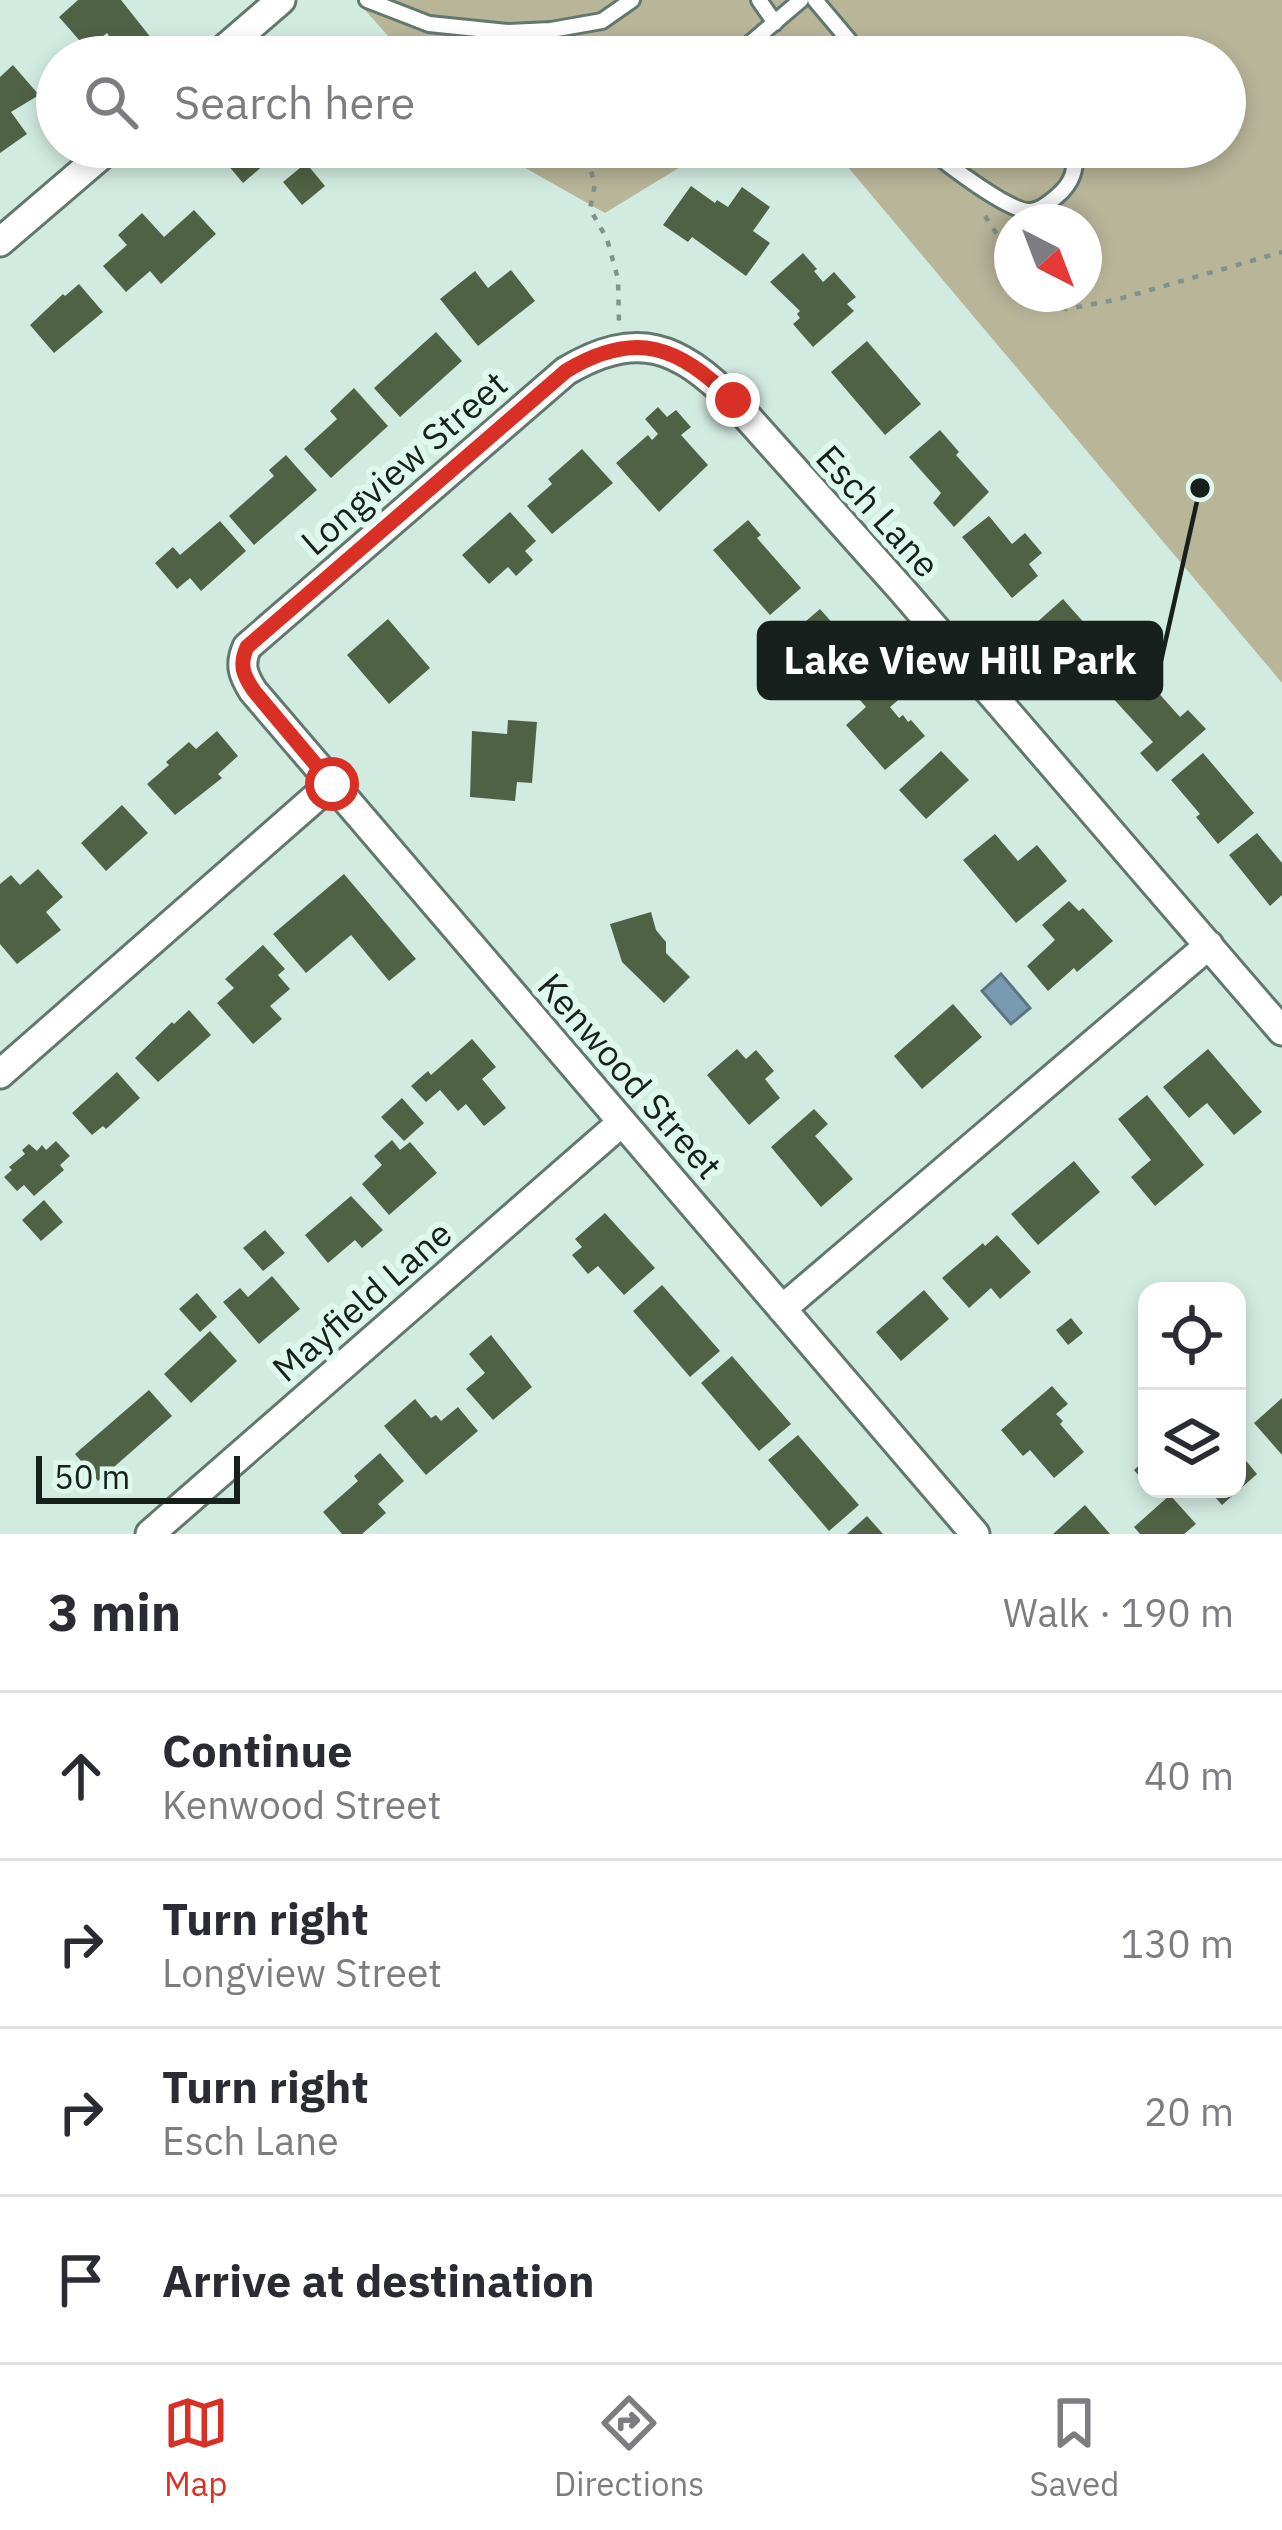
<!DOCTYPE html>
<html lang="en">
<head>
<meta charset="utf-8">
<style>
	:root { --surface:#fff; --page:#f2f2f3; --text:#2b2b33; --muted:#7c7c81; --line:#e1e1e2; --accent:#d93025 }
	body { margin:0; font-family:"IBM Plex Sans",sans-serif; background:var(--page); color:var(--text) }
	.controls { position:absolute; right:36px; bottom:36px; display:grid; overflow:hidden; border-radius:24px; box-shadow:0 6px 18px #0003 }
	.controls button { width:108px; height:108px; display:grid; place-items:center; padding:0; border:0; border-bottom:3px solid var(--line); background:var(--surface); color:var(--text); font:60px sans-serif }
	.compass { position:absolute; left:994px; top:204px; width:108px; height:108px; border-radius:50%; background:var(--surface); box-shadow:0 6px 18px #0003; rotate:138deg }
	.scale { position:absolute; left:36px; bottom:30px; width:204px; box-sizing:border-box; padding-left:12px; border:6px solid #17201c; border-top:0; font-size:33px; line-height:42px; white-space:nowrap; color:#17201c; -webkit-text-stroke:9px #dff8ee; paint-order:stroke }
	.stop { position:absolute; width:36px; height:36px; margin:-27px; border:9px solid #d93025; border-radius:50%; background:#fff }
	.stop.end { background:#d93025; border-color:#fff; box-shadow:0 3px 12px #0008 }
	.list { margin:0; padding:0; list-style:none }
	h2 { display:flex; justify-content:space-between; align-items:center; height:156px; margin:0; padding:0 48px; font-size:51px }
	h2 small { font-size:39px; font-weight:400; color:var(--muted) }
	.list li { display:grid; grid-template-columns:78px 1fr auto; gap:36px; align-items:center; box-sizing:border-box; height:168px; padding:0 48px; border-top:3px solid var(--line) }
	.list b { display:block; font-size:45px; white-space:nowrap }
	.list p { margin:0; font-size:39px; white-space:nowrap; color:var(--muted) }
	.list em { font-size:39px; font-style:normal; color:var(--muted) }
	.icon { flex:none; width:66px; height:66px; fill:none; stroke:currentColor; stroke-width:2; stroke-linecap:round; stroke-linejoin:round }
	.map { position:relative; flex:none; width:1282px; height:1534px; overflow:hidden }
	.search { position:absolute; background:var(--surface); box-shadow:0 6px 18px #0003; left:36px; right:36px; top:36px; height:132px; display:flex; align-items:center; gap:30px; box-sizing:border-box; padding:0 42px; border-radius:66px; color:var(--muted); font-size:45px }
	.sheet { height:828px; background:var(--surface) }
	nav { display:flex; justify-content:space-around; align-items:center; box-sizing:border-box; height:168px; border-top:3px solid var(--line); background:var(--surface); font-size:33px; color:var(--muted) }
	nav a { display:grid; justify-items:center; gap:6px }
	nav .on { color:var(--accent) }
	.map>svg:first-child { display:block }
	.green { fill:#b8b599; fill-rule:evenodd }
	.water { fill:#799ab0; stroke:#5c7584; stroke-width:3 }
	.building { fill:#506246 }
	.lines { fill:none; stroke-linecap:round; stroke-linejoin:round }
	.lane-casing { stroke:#62786f; stroke-width:20 }
	.street-casing { stroke:#62786f; stroke-width:33 }
	.path { stroke:#80928b; stroke-width:4.5; stroke-dasharray:6 9; stroke-linecap:butt }
	.lane { stroke:#fff; stroke-width:14 }
	.street { stroke:#fff; stroke-width:27 }
	.route { stroke:#d93025; stroke-width:15 }
	.labels { text-anchor:middle; stroke-width:12; stroke-linejoin:round; paint-order:stroke }
	.street-label { font-size:36px; fill:#17201c; stroke:#dff8ee }
	.leader { fill:none; stroke:#17201c; stroke-width:4.5 }
	.callout-dot { fill:#17201c; stroke:#dff8ee; stroke-width:4.5 }
	.callout { fill:#17201c; stroke:#17201c; stroke-width:4.5 }
	.callout-label { font-size:39px; text-anchor:middle; font-weight:bold; fill:#fff }
</style>
</head>
<body>
<div class="map">
<svg width="1282" height="1534" viewBox="0 0 1282 1534">
	<rect width="100%" height="100%" fill="#d2ebe1"/>
	<path class="green" d="M377 0H1282V683L831 147H1225V57H407L365 10ZM1012 222H1084V294H1012Z
		M488 147H713L605 213Z"/>
	<path class="water" d="M1001 974 1030 1008 1011 1024 982 991Z"/>
	<path class="building" d="M78 0H121L152 39 129 57H124L107 33 87 49 59 17Z
		M13 65 39 95 11 112 27 134 0 153V77Z
		M221 147H270L258 157 265 164 243 183 216 151Z
		M306 163 325 186 302 205 283 182Z
		M691 186 715 203 717 200 728 207 742 187 770 207 753 231 770 243 746 276 692 237 688 242 663 225Z
		M194 210 216 234 161 284 150 271 126 292 103 266 127 245 118 235 142 213 164 237Z
		M803 253 817 269 814 271 823 282 834 272 856 297 847 304 854 311 813 347 793 324 800 318 797 314 800 311 770 282Z
		M511 270 535 301 478 346 440 299 475 271 488 288Z
		M79 284 103 312 54 353 30 325 63 294 65 296Z
		M436 332 462 361 400 417 374 388Z
		M867 341 921 404 885 435 831 372Z
		M354 388 388 426 331 478 304 449 337 419 330 411Z
		M658 407 667 417 676 410 691 427 681 435 708 465 659 512 616 463 648 435 652 440 658 434 645 419Z
		M940 430 959 452 956 455 989 492 954 527 933 503 941 493 909 457Z
		M582 449 613 483 552 534 527 506 552 484 548 479Z
		M286 455 317 490 254 545 229 516 274 476 269 470Z
		M510 512 536 541 525 551 533 560 516 576 508 567 489 584 462 555Z
		M989 516 1012 544 1025 533 1042 553 1029 564 1038 576 1012 598 962 537Z
		M748 520 761 535 757 538 801 588 770 615 713 550Z
		M220 521 246 551 201 591 190 578 177 589 155 563 173 547 180 555Z
		M1063 599 1116 659 1087 684 1035 624Z
		M820 609 860 654 830 680 791 634Z
		M388 619 430 668 389 704 347 655Z
		M1141 666 1159 685 1155 689 1180 717 1188 710 1206 729 1157 772 1140 753 1153 742 1109 694Z
		M880 670 903 696 890 707 899 718 903 715 908 722 911 720 925 736 885 770 846 725 866 707 854 693Z
		M508 720 537 722 532 783 517 782 515 801 470 797 472 731 507 734Z
		M217 731 238 756 218 774 222 778 175 815 147 784 169 765 166 762 189 742 196 749Z
		M941 751 969 780 926 819 899 790Z
		M1203 753 1254 813 1218 844 1196 817 1200 814 1171 780Z
		M122 805 148 833 106 871 81 843Z
		M1257 833 1282 863V895L1270 906 1229 855Z
		M995 834 1018 861 1037 845 1067 881 1016 923 963 860Z
		M38 869 63 897 46 912 61 930 17 964 0 944V884L11 875 20 885Z
		M344 874 416 959 389 981 351 935 306 973 273 934Z
		M1069 901 1079 911 1083 908 1113 941 1077 972 1074 968 1048 991 1027 966 1055 940 1042 925Z
		M651 912 656 930 666 942V953L690 977 664 1003 622 962 610 924Z
		M263 945 285 969 278 975 290 989 270 1006 282 1019 253 1044 217 1003 234 988 225 979Z
		M953 1004 982 1037 922 1089 894 1056Z
		M189 1010 211 1035 158 1082 135 1058 172 1022 174 1024Z
		M472 1039 496 1067 482 1079 506 1108 484 1126 466 1104 458 1111 440 1090 426 1102 411 1086 428 1071 431 1075Z
		M737 1049 746 1059 756 1050 774 1071 765 1079 780 1098 749 1125 707 1075Z
		M1208 1049 1262 1112 1234 1135 1207 1103 1189 1118 1163 1087Z
		M117 1072 140 1098 106 1129 103 1126 92 1135 72 1113Z
		M1147 1095 1204 1165 1155 1206 1131 1177 1151 1160 1118 1119Z
		M402 1098 424 1123 404 1141 381 1117Z
		M814 1109 828 1124 815 1136 853 1179 821 1207 771 1147Z
		M392 1140 400 1150 410 1142 437 1173 389 1215 362 1184 382 1165 374 1156Z
		M56 1141 70 1156 60 1165 64 1170 34 1196 24 1185 17 1191 4 1177 12 1170 9 1167 25 1154 22 1150 29 1144 37 1151 42 1145 46 1150Z
		M1074 1161 1100 1192 1038 1245 1011 1214Z
		M351 1196 383 1230 362 1248 355 1240 328 1263 305 1235Z
		M44 1200 63 1222 41 1241 22 1220Z
		M605 1213 655 1268 624 1295 598 1266 588 1274 572 1255 582 1247 575 1239Z
		M265 1230 285 1253 263 1271 243 1248Z
		M997 1235 1031 1272 1000 1299 991 1288 969 1308 942 1278 983 1243 985 1246Z
		M272 1276 300 1309 259 1344 223 1302 240 1288 248 1297Z
		M662 1285 720 1351 690 1377 633 1311Z
		M924 1290 949 1319 901 1361 876 1332Z
		M197 1293 217 1317 200 1332 179 1309Z
		M1071 1318 1083 1333 1068 1345 1056 1330Z
		M210 1331 237 1361 191 1403 164 1374Z
		M491 1335 532 1387 493 1420 466 1389 485 1373 469 1354Z
		M732 1356 791 1424 759 1451 701 1383Z
		M1052 1386 1068 1404 1056 1414 1063 1421 1060 1424 1084 1452 1054 1478 1030 1450 1023 1456 1001 1430Z
		M149 1390 172 1416 98 1481 75 1454Z
		M1282 1398V1455L1254 1423Z
		M415 1399 431 1418 436 1415 441 1421 458 1407 478 1431 426 1475 384 1426Z
		M798 1435 859 1505 829 1531 768 1460Z
		M1237 1450 1257 1474 1222 1505 1208 1489H1237Z
		M380 1453 404 1481 378 1504 386 1513 362 1534H342L323 1512 358 1481 354 1476Z
		M1147 1458V1485L1134 1470Z
		M1170 1495 1196 1524 1184 1534H1140L1134 1527Z
		M1085 1505 1110 1534H1053Z
		M867 1516 883 1534H847Z"/>
	<g class="lines">
		<defs>
			<path id="lane" d="M367 0 429 24 507 32 551 30 602 21 632 0
				M759 0 775 23
				M815 0 863 57
				M734 57 801 0
				M927 147C944 162 1010 213 1031 211 1040 210 1049 203 1056 197 1073 183 1077 169 1074 147"/>
			<path id="street" d="M215 57 281 0
				M0 242 111 147
				M0 1074 331 784
				M782 1309 1209 945
				M150 1534 622 1122
				M975 1534 253 691C243 675 239 665 247 647L566 371C637 329 678 346 733 401L901 589 1282 1031"/>
		</defs>
		<use href="#lane" class="lane-casing"/>
		<use href="#street" class="street-casing"/>
		<path class="path" d="M590 147 584 149 595 184 590 209 607 239 618 279 619 322
			M985 216 1012 257
			M1036 294 1053 307 1068 309 1119 299 1282 252"/>
		<use href="#lane" class="lane"/>
		<use href="#street" class="street"/>
	</g>
	<g class="lines">
		<path class="route" d="M332 784 254 691C243 675 239 665 247 647L566 371C636 329 678 346 733 400"/>
	</g>
	<g class="labels">
		<g class="street-label">
			<text transform="translate(404 463) rotate(-41)" y="13">Longview Street</text>
			<text transform="translate(878 511) rotate(48)" y="13">Esch Lane</text>
			<text transform="translate(630 1076) rotate(49)" y="13">Kenwood Street</text>
			<text transform="translate(362 1301) rotate(-41)" y="13">Mayfield Lane</text>
		</g>
	</g>
	<path class="leader" d="M1200 488L1161 661"/>
	<circle class="callout-dot" cx="1200" cy="488" r="12"/>
	<rect class="callout" x="759" y="623" width="402" height="75" rx="12"/>
	<g class="callout-label">
		<text x="960" y="674">Lake View Hill Park</text>
	</g>
</svg>
<div class="controls">
<button><svg class="icon" aria-label="locate" viewBox="0 0 24 24"><circle cx="12" cy="12" r="6"/><path d="M12 2v4M12 18v4M2 12h4M18 12h4"/></svg></button>
<button><svg class="icon" aria-label="layers" viewBox="0 0 24 24"><path d="M12 4l9 5-9 5-9-5zM3 14l9 5 9-5"/></svg></button>
</div>
<svg class="compass" viewBox="-18 -18 36 36"><path d="M0-13l5 13h-10z" fill="#e53935"/><path d="M0 13l5-13h-10z" fill="#7c7c81"/></svg>
<div class="scale">50 m</div>
<div class="stop" style="left:332px;top:784px"></div>
<div class="stop end" style="left:733px;top:400px"></div>
<div class="search"><svg class="icon" aria-label="search" viewBox="0 0 24 24"><circle cx="10" cy="10" r="6"/><path d="M15 15l6 6"/></svg>Search here</div>
</div>
<section class="sheet">
<h2>3 min<small>Walk · 190 m</small></h2>
<ul class="list">
<li><svg class="icon" aria-label="ahead" viewBox="0 0 24 24"><path d="M12 20V5M6 11l6-6 6 6"/></svg><div><b>Continue</b><p>Kenwood Street</p></div><em>40 m</em></li>
<li><svg class="icon" aria-label="right" viewBox="0 0 24 24"><path d="M7 20v-9h11M14 6l5 5-5 5"/></svg><div><b>Turn right</b><p>Longview Street</p></div><em>130 m</em></li>
<li><svg class="icon" aria-label="right" viewBox="0 0 24 24"><path d="M7 20v-9h11M14 6l5 5-5 5"/></svg><div><b>Turn right</b><p>Esch Lane</p></div><em>20 m</em></li>
<li><svg class="icon" aria-label="arrive" viewBox="0 0 24 24"><path d="M6 21V4h12l-3 4 3 4H6"/></svg><div><b>Arrive at destination</b></div></li>
</ul>
</section>
<nav>
<a class="on"><svg class="icon" aria-label="map" viewBox="0 0 24 24"><path d="M3 6l6-2 6 2 6-2v14l-6 2-6-2-6 2zM9 4v14M15 6v14"/></svg>Map</a>
<a><svg class="icon" aria-label="directions" viewBox="0 0 24 24"><path d="M12 3l9 9-9 9-9-9zM9 14v-3h6M13 9l2 2-2 2"/></svg>Directions</a>
<a><svg class="icon" aria-label="saved" viewBox="0 0 24 24"><path d="M7 4h10v16l-5-4-5 4z"/></svg>Saved</a>
</nav>
</body>
</html>
